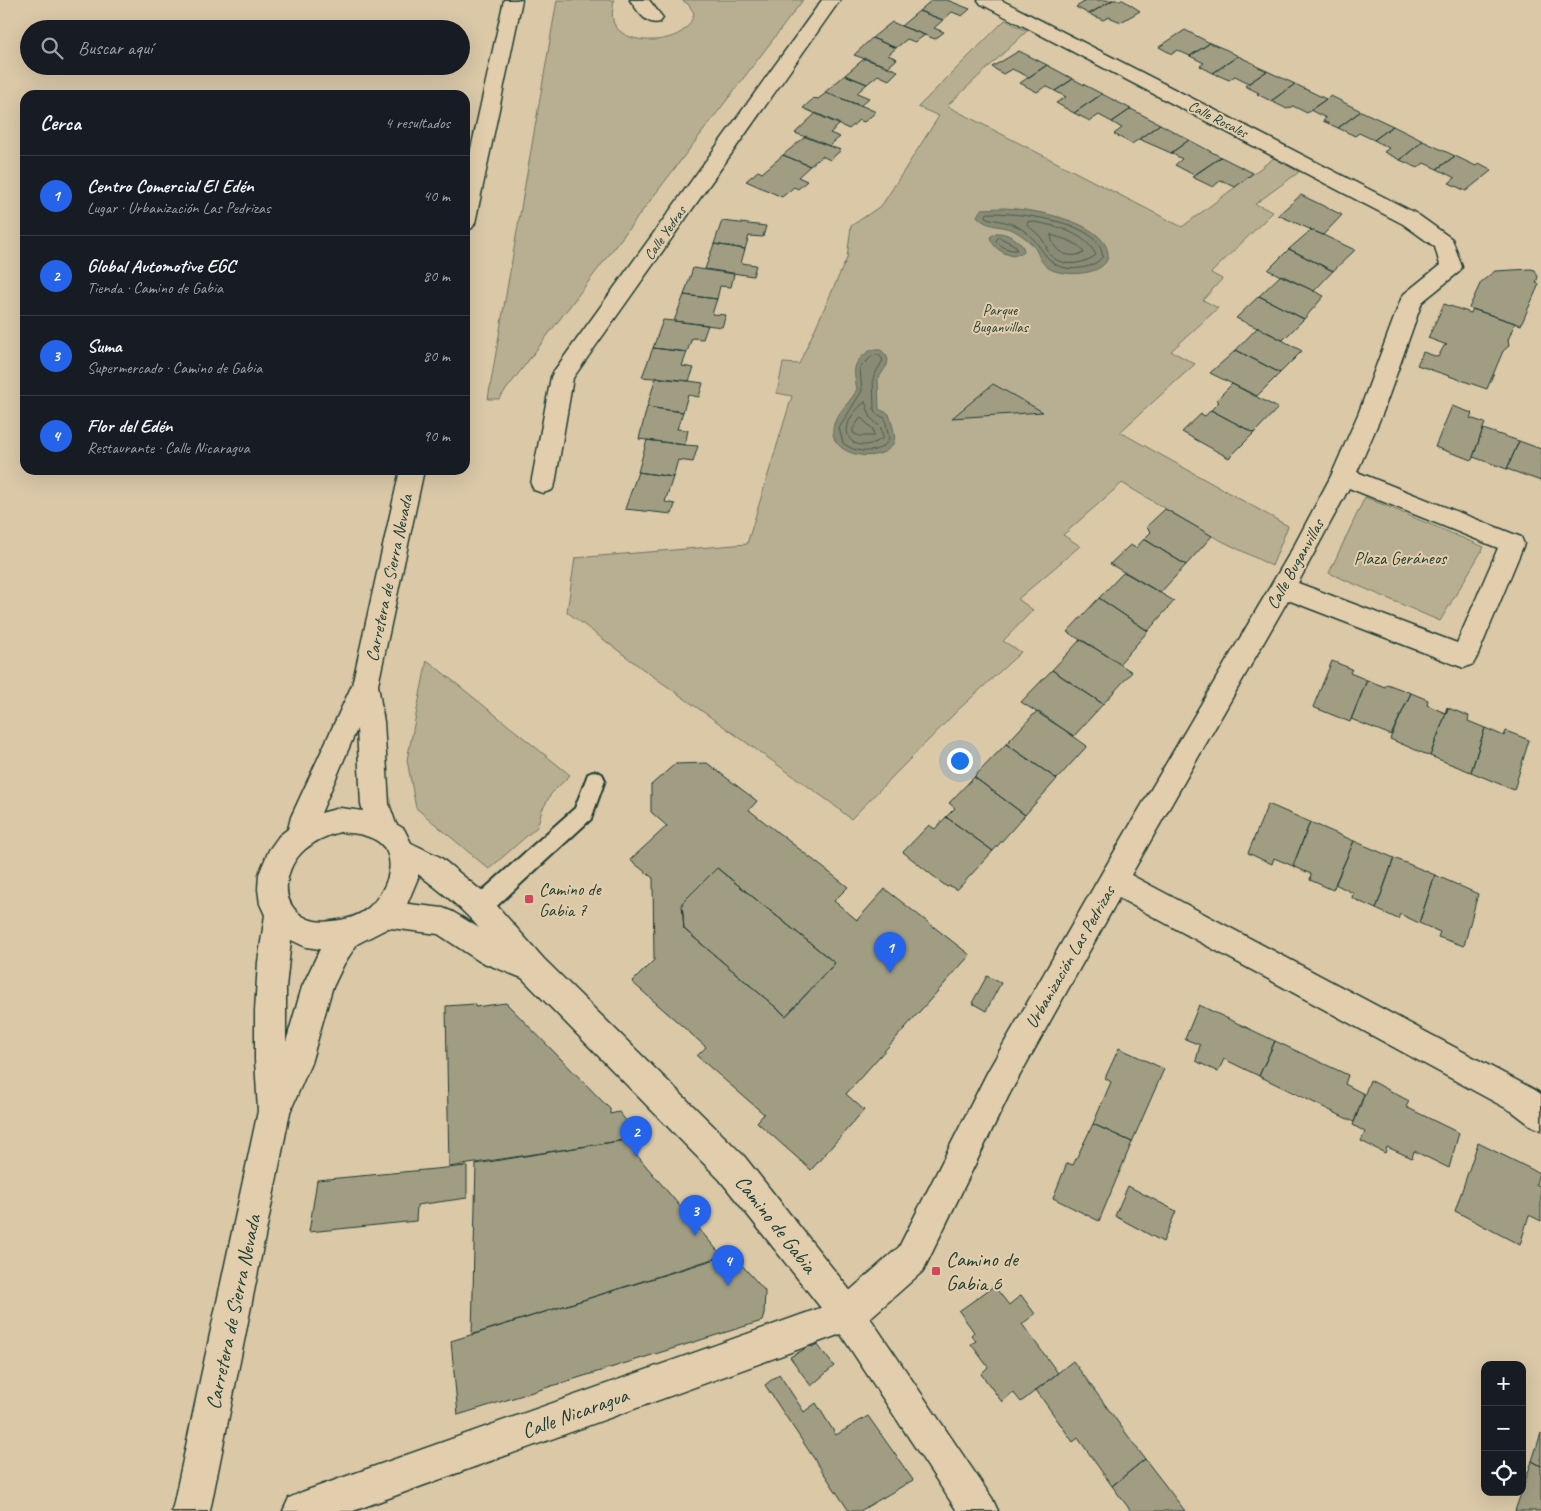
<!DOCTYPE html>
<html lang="es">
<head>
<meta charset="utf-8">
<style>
	:root { --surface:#171b24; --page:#20242c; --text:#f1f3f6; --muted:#9ea1a6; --line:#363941; --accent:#2563eb }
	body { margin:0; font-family:Caveat,sans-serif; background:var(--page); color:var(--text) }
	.controls { position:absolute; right:15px; bottom:15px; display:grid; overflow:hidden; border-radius:10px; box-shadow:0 5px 20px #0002 }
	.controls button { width:45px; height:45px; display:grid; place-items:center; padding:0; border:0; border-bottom:1px solid var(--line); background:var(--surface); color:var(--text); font:25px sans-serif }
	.you { position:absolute; left:959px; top:760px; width:18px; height:18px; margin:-12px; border:4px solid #fff; border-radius:50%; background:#1a73e8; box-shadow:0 0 0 8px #1a73e833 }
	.badge { display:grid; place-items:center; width:32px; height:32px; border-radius:50%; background:var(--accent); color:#fff; font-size:16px; font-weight:700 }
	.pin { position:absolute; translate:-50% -41px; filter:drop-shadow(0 1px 2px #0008) }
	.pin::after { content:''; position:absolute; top:26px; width:18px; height:15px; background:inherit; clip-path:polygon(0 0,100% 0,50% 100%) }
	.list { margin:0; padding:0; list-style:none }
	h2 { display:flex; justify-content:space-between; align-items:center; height:65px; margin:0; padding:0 20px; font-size:21px }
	h2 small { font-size:16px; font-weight:400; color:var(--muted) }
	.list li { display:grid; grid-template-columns:32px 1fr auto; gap:15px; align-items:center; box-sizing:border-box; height:80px; padding:0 20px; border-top:1px solid var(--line) }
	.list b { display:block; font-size:19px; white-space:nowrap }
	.list p { margin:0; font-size:16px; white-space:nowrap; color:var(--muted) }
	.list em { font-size:16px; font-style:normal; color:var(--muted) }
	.icon { flex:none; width:28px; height:28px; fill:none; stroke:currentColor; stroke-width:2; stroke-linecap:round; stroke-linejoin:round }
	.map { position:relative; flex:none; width:1541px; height:1511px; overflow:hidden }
	.search { position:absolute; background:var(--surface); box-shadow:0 5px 20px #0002; left:20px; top:20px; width:450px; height:55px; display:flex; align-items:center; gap:12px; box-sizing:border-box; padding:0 18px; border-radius:28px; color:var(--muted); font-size:19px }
	.panel { position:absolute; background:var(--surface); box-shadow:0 5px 20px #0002; left:20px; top:90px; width:450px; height:385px; border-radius:15px }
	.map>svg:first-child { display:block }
	.green { fill:#b8af92; stroke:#6c7663 }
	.water { fill:#898b75; stroke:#5f6c5b }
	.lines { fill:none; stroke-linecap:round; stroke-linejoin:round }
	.shore { stroke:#495c4e; stroke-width:1 }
	.building { fill:#a09d83; stroke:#1f3d34; fill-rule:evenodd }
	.service-casing { stroke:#1f3d34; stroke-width:4 }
	.minor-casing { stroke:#1f3d34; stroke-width:3 }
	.tertiary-casing { stroke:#1f3d34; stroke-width:3 }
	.primary-casing { stroke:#1f3d34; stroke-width:3 }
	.service { fill:#e2ceac; fill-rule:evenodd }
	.minor { fill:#e2ceac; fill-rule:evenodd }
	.tertiary { fill:#e2ceac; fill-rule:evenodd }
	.primary { fill:#e2ceac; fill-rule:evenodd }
	.poi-dot { fill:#d1495b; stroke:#e2ceac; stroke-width:2 }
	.labels { text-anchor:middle; stroke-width:4; stroke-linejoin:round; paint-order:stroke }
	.far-street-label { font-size:15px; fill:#1f3d34; stroke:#e2ceac }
	.far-park-label { font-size:15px; fill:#274339; stroke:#e2ceac }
	.park-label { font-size:18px; fill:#274339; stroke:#e2ceac }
	.street-label { font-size:18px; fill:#1f3d34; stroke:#e2ceac }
	.poi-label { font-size:18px; fill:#1f3d34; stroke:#e2ceac; text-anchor:start }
	.near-street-label { font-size:21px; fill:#1f3d34; stroke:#e2ceac }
	.near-poi-label { font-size:21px; fill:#1f3d34; stroke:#e2ceac; text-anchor:start }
</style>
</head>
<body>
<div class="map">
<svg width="1541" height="1511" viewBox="0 0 1541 1511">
	<rect width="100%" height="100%" fill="#dac8a7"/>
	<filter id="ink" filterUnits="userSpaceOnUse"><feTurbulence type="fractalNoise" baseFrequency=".02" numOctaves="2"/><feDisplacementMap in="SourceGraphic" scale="10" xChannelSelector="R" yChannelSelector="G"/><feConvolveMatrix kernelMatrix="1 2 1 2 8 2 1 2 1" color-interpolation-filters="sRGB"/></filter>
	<g filter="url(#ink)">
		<path class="green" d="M557 0H614C613 8 610 19 616 27 629 45 669 43 684 30 690 25 692 20 694 13L689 5 682 0H803L499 399H488Z
			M1005 20 1027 31 947 106 1182 227 1274 158 1299 172 1255 204 1273 212 1211 273 1222 279 1203 300 1218 308 1171 351 1195 364 1120 432 1288 526 1272 566 1212 536 1122 483 1063 535 1080 546 1018 599 1033 610 1003 641 1021 652 958 710 851 819 830 802 640 667 567 612 575 558 747 544 792 396 777 393 783 363 799 364 847 258 851 226 882 205 939 116 918 107Z
			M1365 497 1484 547 1440 621 1329 573Z
			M427 660 570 775 551 794 542 810 537 827 489 869 416 808 407 760Z"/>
		<path class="water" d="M1001 208C1026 208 1104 220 1108 253 1110 276 1064 277 1050 269 1041 264 1040 257 1035 248 1031 242 1024 237 1018 233 1006 224 986 229 977 216L981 209Z
			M996 233C1006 232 1024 241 1024 252L1014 256C1003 254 993 248 990 237Z
			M871 350H881L886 355 888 360 887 365 878 379 879 409 889 414C891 422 896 433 894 441 887 466 824 458 834 424 838 411 852 401 857 389 853 369 852 362 871 350Z"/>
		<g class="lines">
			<path class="shore" d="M988 213C1016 213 1083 219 1099 245 1101 248 1102 253 1103 256 1097 264 1089 267 1080 268 1043 273 1046 243 1020 228 1011 222 998 221 987 218L986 215Z
				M1029 221C1053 225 1084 231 1096 255 1084 264 1064 268 1051 256 1047 252 1047 247 1044 242 1040 235 1033 230 1027 225Z
				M1051 235C1063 239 1078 241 1084 253 1068 259 1053 253 1051 235Z
				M999 237 1016 246 1017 250C1009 251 1002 247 996 241Z
				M879 355 883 360 873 378 874 409 876 414 885 418 889 439C881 455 855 454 843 443L839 428 862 391 860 368 872 356Z
				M865 402 871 418 881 428 883 438C852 459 830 429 865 402Z
				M861 418 873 429 874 436H859L853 433V429Z"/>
		</g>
		<path class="building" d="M932 0H947L970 9 962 16 952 12 943 20 919 11Z
			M1083 0H1113L1089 14 1076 7 1086 1Z
			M1113 0H1123L1140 11 1121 22 1109 17 1103 20 1089 14Z
			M919 11 943 20 934 28 944 32 935 39 901 26Z
			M892 22 901 26 925 35 915 42 907 39 896 48 872 38Z
			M1185 30 1210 43 1190 56 1177 50 1172 54 1159 47Z
			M872 38 896 48 888 55 897 59 888 67 854 55Z
			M1210 43 1227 50 1238 56 1213 73 1200 66 1204 63 1190 56Z
			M1019 51 1047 65 1029 77 1012 69 1003 74 992 67Z
			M1238 56 1255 64 1254 65 1267 71 1249 83 1235 76 1229 80 1213 73Z
			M865 58 888 67 898 71 889 80 878 75 867 84 845 75Z
			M1047 65 1073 79 1055 91 1046 86 1037 92 1020 83Z
			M1267 71 1295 84 1271 101 1257 94 1259 93 1245 86Z
			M845 75 867 84 857 93 869 98 860 106 825 92Z
			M1073 79 1102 94 1074 113 1056 103 1066 97 1055 91Z
			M1295 84 1326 99 1307 113 1293 106 1287 109 1271 101Z
			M826 93 865 107 876 112 864 122 859 120 849 129 803 108 814 98 818 99Z
			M1102 94 1131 109 1112 122 1099 115 1090 121 1074 113Z
			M1331 96 1361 111 1338 128 1323 121 1326 118 1310 110Z
			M1131 109 1160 124 1132 144 1114 134 1122 128 1112 122Z
			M1361 111 1393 126 1374 140 1359 133 1355 136 1338 128Z
			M816 113 840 124 830 133 840 137 829 146 795 133Z
			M1160 124 1189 140 1171 153 1139 139Z
			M1393 126 1423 141 1400 160 1384 152 1389 148 1374 140Z
			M806 136 829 146 841 150 830 160 822 156 810 166 783 155Z
			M1189 140 1221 157 1194 175 1175 165 1182 159 1171 153Z
			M1423 141 1438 148 1455 156 1437 169 1424 163 1418 168 1400 160Z
			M783 155 810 166 798 177 807 181 798 189 794 187 782 197 746 181 758 171 762 173Z
			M1455 156 1476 166 1479 163 1492 170 1466 191 1449 183 1455 178 1437 169Z
			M1221 157 1253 173 1235 187 1221 180 1213 187 1192 177Z
			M1301 195 1342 215 1323 235 1278 215Z
			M722 221 766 226 763 237 749 236 745 249 714 244Z
			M1311 230 1323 235 1355 250 1333 271 1289 249Z
			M714 244 745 249 741 263 756 265 753 276 705 269Z
			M1289 249 1333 271 1314 291 1268 270Z
			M693 268 734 274 731 287 720 286 717 299 684 295Z
			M1531 269 1535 270 1538 277 1536 283 1539 284 1521 325 1469 308 1481 282 1495 271Z
			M1281 275 1324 296 1304 319 1259 296Z
			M684 295 717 299 712 314 726 315 722 327 674 321Z
			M1259 296 1304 319 1283 340 1236 318Z
			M1444 304 1471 313 1473 309 1515 323 1508 340 1509 346 1503 351 1487 389 1417 365 1423 352 1438 357 1444 346 1447 345 1428 338Z
			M663 320 674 321 708 325 703 339 692 338 687 352 653 348Z
			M1258 327 1302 351 1280 373 1236 350Z
			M653 348 687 352 682 366 694 368 689 381 642 377Z
			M1236 350 1280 373 1257 396 1210 373Z
			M656 377 689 381 703 383 699 397 688 395 683 412 647 407Z
			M993 384 1043 412 952 418Z
			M1232 384 1278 408 1254 433 1211 410 1219 402 1216 400Z
			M1452 406 1472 413 1470 418 1485 423 1472 460 1435 447Z
			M647 407 683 412 677 429 688 430 685 445 639 439Z
			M1211 410 1254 433 1229 458 1182 432 1201 414 1205 416Z
			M1483 429 1519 441 1507 469 1473 457Z
			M647 440 685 445 698 446 693 462 678 460 673 477 638 472Z
			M1519 441 1541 449V481L1507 469Z
			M638 472 673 477 665 502 675 504 672 514 625 509Z
			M1165 509 1212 536 1186 565 1144 539 1151 532 1146 527Z
			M1144 539 1186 565 1160 593 1110 564 1130 545 1136 548Z
			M1123 573H1127L1174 601 1148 631 1099 598Z
			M1099 598 1148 631 1120 663 1067 632Z
			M1080 640 1084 641 1132 672 1103 704 1052 670Z
			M1332 661 1352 669 1350 673 1367 680 1350 722 1313 707Z
			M1052 670 1103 704 1074 736 1021 702Z
			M1367 680 1385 687 1387 684 1411 693 1391 735 1351 719Z
			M1411 693 1428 700 1427 705 1445 713 1447 707 1448 708 1430 756 1390 739Z
			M1448 708 1469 716 1468 721 1485 728 1471 772 1430 756Z
			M1039 712 1087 746 1057 779 1006 744 1035 713Z
			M1485 728 1504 736 1506 731 1529 740 1514 790 1471 772Z
			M1006 744 1057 779 1025 815 974 777Z
			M707 763 757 801 749 810 848 887 834 901 857 920 885 889 970 955 846 1094 864 1110 811 1170 757 1122 764 1114 697 1056 706 1047 632 982 654 960 653 878 630 860 667 826 651 812V785L675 764ZM717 868 835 963 786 1016 684 929 682 903Z
			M974 777 1025 815 993 851 946 817 955 808 949 803Z
			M1268 804 1310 822 1293 866 1274 858 1272 864 1248 853Z
			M946 817 993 851 957 890 950 886 947 887 903 852 929 825 935 829Z
			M1310 822 1354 841 1333 890 1310 880 1311 874 1293 866Z
			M1354 841 1394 858 1376 909 1352 898 1353 893 1335 884Z
			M1394 858 1435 875 1419 923 1400 914 1398 919 1376 909Z
			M717 868 835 963 786 1016 684 929 682 903Z
			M1435 875 1478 894 1464 946 1438 937 1440 932 1419 923Z
			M987 976 1001 983 986 1011 972 1003Z
			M506 1003 610 1109V1114L619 1112 640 1138 449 1167 446 1006 475 1004V1007Z
			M1199 1005 1275 1041 1259 1076 1224 1059 1218 1072 1196 1061 1200 1045 1185 1039Z
			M1275 1041 1348 1075 1345 1084 1364 1094 1354 1122 1259 1076Z
			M1119 1048 1164 1069 1132 1142 1093 1124 1111 1082 1105 1078Z
			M1370 1080 1409 1101 1406 1107 1459 1133 1449 1168 1414 1151 1412 1158 1387 1147 1385 1153 1361 1141 1365 1132 1353 1125Z
			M1093 1124 1132 1142 1099 1221 1053 1198 1067 1163 1073 1165Z
			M624 1140 722 1256 472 1335 476 1164Z
			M1478 1143 1539 1173 1536 1184 1541 1187V1221L1529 1215 1520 1245 1455 1211Z
			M467 1166V1198L417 1205 416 1221 309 1232 317 1180Z
			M1128 1186 1176 1211 1163 1242 1115 1216Z
			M732 1254 765 1291 764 1314 762 1321 458 1415 451 1341Z
			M994 1286 1009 1305 1021 1295 1035 1314 1022 1324 1058 1373 1021 1402 1013 1392 1002 1402 981 1374 988 1367 971 1344 976 1341 971 1335 974 1332 959 1311Z
			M809 1344 812 1347 817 1344 834 1366 811 1386 790 1357 803 1350Z
			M1073 1361 1145 1459 1112 1486 1078 1438 1073 1442 1036 1390Z
			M779 1374 804 1412 816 1403 836 1435 868 1416 913 1480 860 1511H849L765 1385Z
			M1541 1433V1466L1532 1461Z
			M1145 1459 1185 1511H1131L1112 1486Z
			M1532 1461 1541 1466V1511H1515Z"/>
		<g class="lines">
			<defs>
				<path id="service" d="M595 771 602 774 605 780 591 819 488 914 480 917 472 914 469 907 472 900 575 808 588 774Z"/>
				<path id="minor" d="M630 0H649L663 18 660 22C646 26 638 11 630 0Z
					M822 0H840L573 378 555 484 552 490 543 493 534 490 531 484 551 377 554 371Z
					M978 0H1001L1417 214 1452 239 1462 267 1459 272 1422 302 1383 412 1357 472 1521 537 1524 544 1477 657 1473 664 1464 668 1288 600 1131 875 1535 1090 1541 1094V1130L1530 1125 1513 1112 1119 898 1010 1093 923 1271 860 1327 353 1511H283L289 1498 302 1492 837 1302 899 1247 988 1071 1103 871 1294 546 1331 476 1359 412 1401 299 1404 294 1440 265 1435 247 1403 224 981 4ZM1349 488 1498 548 1457 643 1298 583Z"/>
				<path id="tertiary" d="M403 839 440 857 490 898 544 959 744 1156 860 1303 992 1498 998 1511H957L836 1327 720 1180 522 978 479 961 438 934 383 927 373 923 368 914 373 905 383 901 443 908 453 912 479 928C463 909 442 892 422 877 410 867 395 866 389 852L393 843Z"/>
				<path id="primary" d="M504 0H522L475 223 472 228 465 230V176Z
					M400 470H424L378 685 384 722 389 804 396 824 404 829 418 857V878L405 909 388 928 357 944 344 964 332 989 311 1063 290 1112 210 1511H172L258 1111 255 1060V1011L258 962 265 915 260 904 258 889 259 874 269 850 279 836 288 829 291 817 352 685ZM357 729 361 804 363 811 340 808 321 813ZM340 832C348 833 358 833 366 836 404 847 390 890 367 909 357 917 345 920 332 921 319 923 307 921 297 912 289 904 286 895 287 884 290 855 313 839 340 832ZM291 940 306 947 320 949 302 987 286 1042V987Z"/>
			</defs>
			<use href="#service" class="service-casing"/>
			<use href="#minor" class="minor-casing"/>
			<use href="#tertiary" class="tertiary-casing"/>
			<use href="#primary" class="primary-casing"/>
			<use href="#service" class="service"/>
			<use href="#minor" class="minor"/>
			<use href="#tertiary" class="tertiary"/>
			<use href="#primary" class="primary"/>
		</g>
	</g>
	<g class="poi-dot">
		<rect x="524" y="894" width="10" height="10" rx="2.5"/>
		<rect x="931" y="1266" width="10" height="10" rx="2.5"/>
	</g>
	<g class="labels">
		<g class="far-street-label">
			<text transform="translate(1218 119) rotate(27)" y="5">Calle Rosales</text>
			<text transform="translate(665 233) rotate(-55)" y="5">Calle Yedras</text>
		</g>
		<g class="far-park-label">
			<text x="1000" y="315">Parque<tspan x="1000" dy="17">Buganvillas</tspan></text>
		</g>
		<g class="park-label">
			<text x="1400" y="564">Plaza Geráneos</text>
		</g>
		<g class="street-label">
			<text transform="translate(1295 564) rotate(-61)" y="6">Calle Buganvillas</text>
			<text transform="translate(389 578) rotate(-78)" y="6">Carretera de Sierra Nevada</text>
			<text transform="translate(1070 957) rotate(-60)" y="6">Urbanización Las Pedrizas</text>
		</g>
		<g class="poi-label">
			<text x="539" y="895">Camino de<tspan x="539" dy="21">Gabia 7</tspan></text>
		</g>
		<g class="near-street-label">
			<text transform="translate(776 1224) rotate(52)" y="7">Camino de Gabia</text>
			<text transform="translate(233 1312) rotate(-78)" y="7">Carretera de Sierra Nevada</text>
			<text transform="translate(575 1413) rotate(-20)" y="7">Calle Nicaragua</text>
		</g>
		<g class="near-poi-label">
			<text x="946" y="1266">Camino de<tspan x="946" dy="24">Gabia 6</tspan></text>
		</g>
	</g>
</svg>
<div class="controls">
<button>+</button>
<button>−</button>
<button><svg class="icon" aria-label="locate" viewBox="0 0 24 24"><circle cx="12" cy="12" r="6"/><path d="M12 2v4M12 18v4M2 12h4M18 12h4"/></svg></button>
</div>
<div class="you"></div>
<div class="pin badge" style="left:890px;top:973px">1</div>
<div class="pin badge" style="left:636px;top:1157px">2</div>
<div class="pin badge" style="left:695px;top:1236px">3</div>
<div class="pin badge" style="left:728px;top:1286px">4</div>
<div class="search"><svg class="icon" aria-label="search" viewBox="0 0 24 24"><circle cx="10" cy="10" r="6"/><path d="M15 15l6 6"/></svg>Buscar aquí</div>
<section class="panel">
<h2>Cerca<small>4 resultados</small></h2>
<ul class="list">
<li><span class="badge">1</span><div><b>Centro Comercial El Edén</b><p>Lugar · Urbanización Las Pedrizas</p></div><em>40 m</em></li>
<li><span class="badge">2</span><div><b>Global Automotive EGC</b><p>Tienda · Camino de Gabia</p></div><em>80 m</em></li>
<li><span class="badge">3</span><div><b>Suma</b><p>Supermercado · Camino de Gabia</p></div><em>80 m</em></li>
<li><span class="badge">4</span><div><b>Flor del Edén</b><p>Restaurante · Calle Nicaragua</p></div><em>90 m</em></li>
</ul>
</section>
</div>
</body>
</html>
